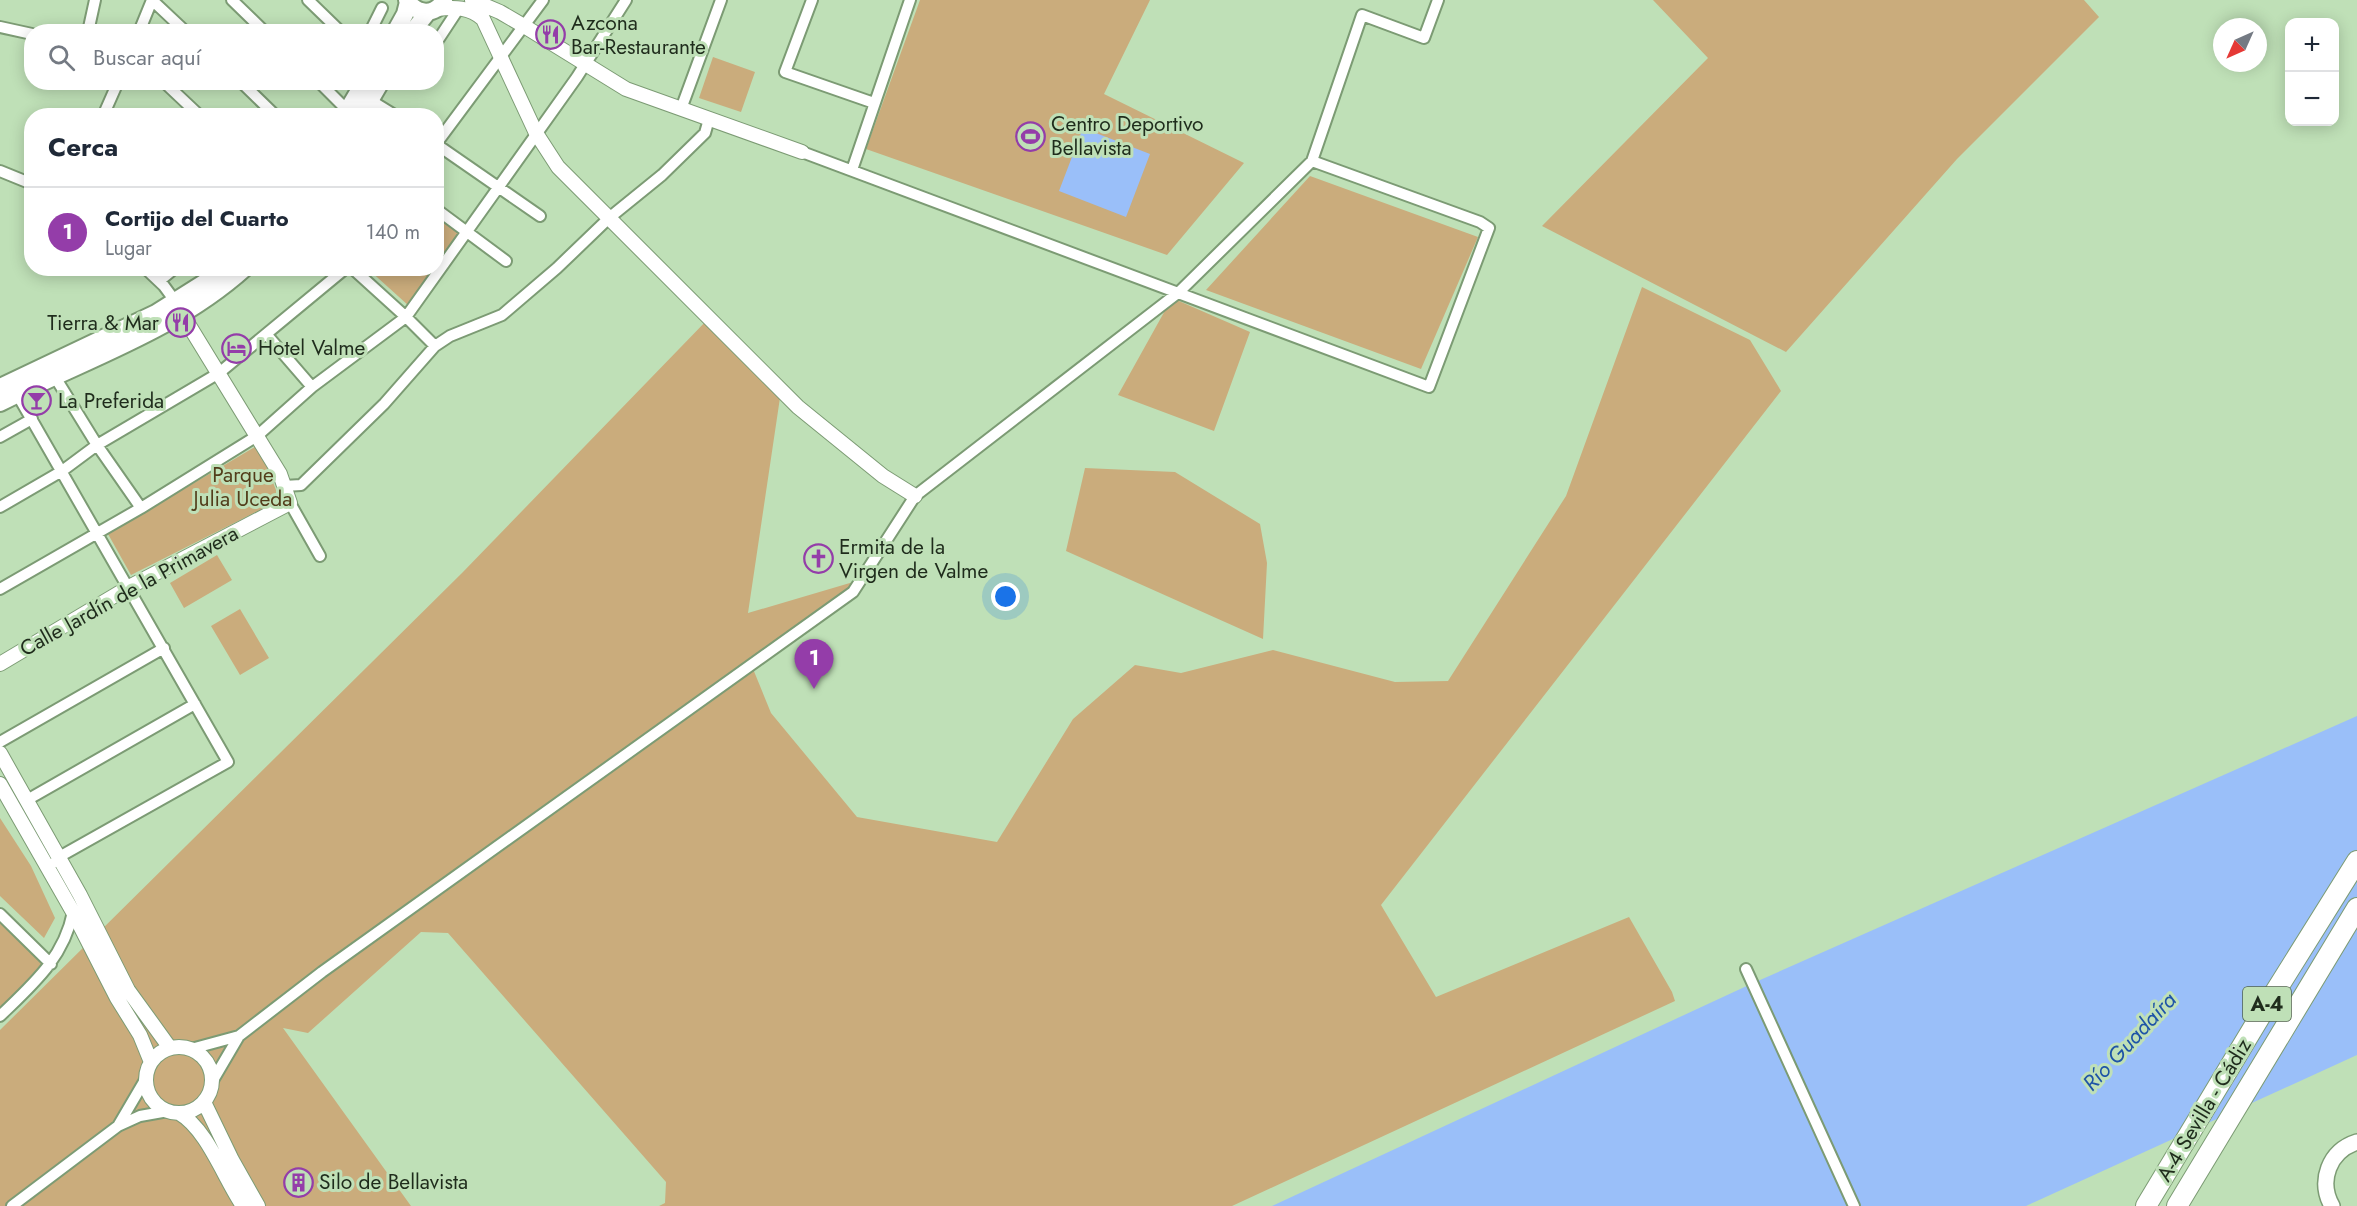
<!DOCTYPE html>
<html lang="es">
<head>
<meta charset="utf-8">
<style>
	:root { --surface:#fff; --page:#f2f2f3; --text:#1f2937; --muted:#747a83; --line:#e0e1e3; --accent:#943da9 }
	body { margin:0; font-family:Jost,sans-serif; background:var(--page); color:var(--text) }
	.controls { position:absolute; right:18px; top:18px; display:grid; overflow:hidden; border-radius:12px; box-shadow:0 3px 15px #0003 }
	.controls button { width:54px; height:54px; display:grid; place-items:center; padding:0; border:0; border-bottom:2px solid var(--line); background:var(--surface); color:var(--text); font:30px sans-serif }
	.compass { position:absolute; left:2213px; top:18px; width:54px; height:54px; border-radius:50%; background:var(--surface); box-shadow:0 3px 15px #0003; rotate:225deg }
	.you { position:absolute; left:1006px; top:597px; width:21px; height:21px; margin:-15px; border:4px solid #fff; border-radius:50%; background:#1a73e8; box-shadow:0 0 0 9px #1a73e833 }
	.badge { display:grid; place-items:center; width:39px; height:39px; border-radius:50%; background:var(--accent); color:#fff; font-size:20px; font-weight:700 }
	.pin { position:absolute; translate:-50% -50px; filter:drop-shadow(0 2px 3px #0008) }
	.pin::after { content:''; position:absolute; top:32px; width:21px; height:18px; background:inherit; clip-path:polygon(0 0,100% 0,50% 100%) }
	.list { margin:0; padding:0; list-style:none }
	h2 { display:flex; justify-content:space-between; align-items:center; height:78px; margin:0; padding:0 24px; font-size:26px }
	h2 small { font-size:20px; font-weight:400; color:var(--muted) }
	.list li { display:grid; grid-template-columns:39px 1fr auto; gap:18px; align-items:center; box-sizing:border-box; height:90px; padding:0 24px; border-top:2px solid var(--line) }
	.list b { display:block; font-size:22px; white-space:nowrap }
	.list p { margin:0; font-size:20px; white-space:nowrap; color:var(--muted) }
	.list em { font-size:20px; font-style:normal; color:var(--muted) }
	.icon { flex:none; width:33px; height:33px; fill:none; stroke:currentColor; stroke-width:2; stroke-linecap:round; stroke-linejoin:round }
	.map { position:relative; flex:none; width:2357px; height:1206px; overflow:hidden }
	.search { position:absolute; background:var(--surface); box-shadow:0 3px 15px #0003; left:24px; top:24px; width:420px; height:66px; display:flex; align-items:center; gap:15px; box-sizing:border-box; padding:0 21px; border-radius:24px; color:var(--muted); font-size:22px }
	.panel { position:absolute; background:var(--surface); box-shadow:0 3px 15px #0003; left:24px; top:108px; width:420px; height:168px; border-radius:24px }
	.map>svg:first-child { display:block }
	.green { fill:#caac7c }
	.water { fill:#9abff9 }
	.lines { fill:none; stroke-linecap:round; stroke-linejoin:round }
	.minor-casing { stroke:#7c9b74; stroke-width:14 }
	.tertiary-casing { stroke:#7c9b74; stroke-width:16 }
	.secondary-casing { stroke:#7c9b74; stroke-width:18 }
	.primary-casing { stroke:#7c9b74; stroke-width:20 }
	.motorway-casing { stroke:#7c9b74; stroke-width:22 }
	.minor { stroke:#fff; stroke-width:10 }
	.tertiary { stroke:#fff; stroke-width:14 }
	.secondary { stroke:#fff; stroke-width:15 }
	.primary { stroke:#fff; stroke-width:16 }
	.motorway { stroke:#fff; stroke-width:20 }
	.labels { text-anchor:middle; stroke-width:6; stroke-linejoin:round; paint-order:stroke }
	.shield { fill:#bfe0b7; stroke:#4f624a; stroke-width:1.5 }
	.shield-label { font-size:20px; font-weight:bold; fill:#1f2c1c }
	.poi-label { font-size:21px; fill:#1f2c1c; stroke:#bfe0b7; text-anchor:start }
	.park-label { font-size:21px; fill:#523d1a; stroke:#bfe0b7 }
	.street-label { font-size:21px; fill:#1f2c1c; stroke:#bfe0b7 }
	.water-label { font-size:22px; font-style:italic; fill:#1e54a7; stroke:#bfe0b7 }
</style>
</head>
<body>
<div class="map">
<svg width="2357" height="1206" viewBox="0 0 2357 1206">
	<rect width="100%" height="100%" fill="#bfe0b7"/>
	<path class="green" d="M920 0H1150L1104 94 1244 163 1167 255 866 149Z
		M1653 0H2084L2099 17 1957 159 1786 352 1542 226 1708 58Z
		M713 57 755 72 741 112 699 98Z
		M1310 176 1478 237 1421 369 1206 290Z
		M437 212 463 231 437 268Z
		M368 269H436L409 306Z
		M1642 287 1750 340 1781 391 1381 905 1436 997 1629 917 1672 992 1675 1001 1232 1206H659L665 1203 666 1182 448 933 421 932 308 1033 283 1028 411 1206H0V1030L462 573 709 318 781 391 748 613 860 580 751 664 771 713 857 817 997 842 1073 719 1135 665 1181 673 1273 650 1395 682 1448 681 1566 496Z
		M1172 298 1250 332 1214 431 1118 395Z
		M258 445 280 500 131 575 108 534Z
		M1085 468 1175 472 1260 524 1267 563 1263 639 1066 551Z
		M217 555 232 580 184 608 170 583Z
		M240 609 269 658 240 675 211 626Z
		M0 818 31 866 55 918 44 938 0 896Z
		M0 914 49 959 0 1020Z"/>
	<path class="water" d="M1083 128 1150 154 1126 217 1059 191Z
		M2357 716V1055L2026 1206H1272L1751 984Z"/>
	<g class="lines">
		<defs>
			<path id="minor" d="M152 0 186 32
				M232 0 265 32
				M308 0 341 32
				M812 0 785 72 874 103
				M0 27 32 34
				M88 32 95 0
				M139 32 152 0
				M370 32 382 8
				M436 43 459 8
				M164 82 200 116
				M241 82 276 116
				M319 82 347 110
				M370 100 396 116
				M681 109 721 0
				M103 116 118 82
				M436 144 543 0
				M436 144 540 216
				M802 152 1429 387 1489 228 1480 222 1312 161
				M852 170 910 0
				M0 171 32 184
				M436 209 506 261
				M145 268 164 286 175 301
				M352 268 406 317 435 346
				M159 281 175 268
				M267 335 312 387
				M55 377 97 445 141 508
				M17 394 228 762 59 857 55 862
				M0 437 32 419
				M284 486 301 485 384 404 435 346 450 336 502 315 557 268 609 218 662 175 705 133 709 119
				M290 503 320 556
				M0 507 62 471 97 445 219 373 346 268
				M0 589 141 508 257 436 312 387 406 317 577 77 626 0
				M0 742 164 648
				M27 800 195 704
				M0 914 51 964
				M1746 969 1854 1206
				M0 1016C32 985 64 958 73 912
				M191 1049 239 1036
				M212 1082 239 1036 322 972 853 592 915 496 1179 292 1312 161 1362 15 1424 38 1438 0
				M118 1126 145 1080
				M12 1206 118 1126 140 1116 168 1111"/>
			<path id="tertiary" d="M472 0 500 12 524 26 626 89 802 152
				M437 9C455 7 470 7 483 19L536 133 558 167 798 407 883 476 915 496
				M0 664 129 587 290 503 280 474 182 314
				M0 753 80 895 128 990 170 1048
				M0 784 73 912 117 998 140 1035 151 1062
				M146 1080a33 33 0 1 1 66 0a33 33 0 1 1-66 0Z
				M204 1102 232 1160 258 1206
				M179 1113C207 1129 224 1178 243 1206"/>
			<path id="secondary" d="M2332 1206C2318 1181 2329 1151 2357 1142"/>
			<path id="primary" d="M407 0C417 15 435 16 444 0
				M395 32 405 14 408 2
				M412 32 428 12
				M344 116 364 82
				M361 116 381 82
				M0 387 156 313 210 279 221 268
				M0 403C83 360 174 332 245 268"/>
			<path id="motorway" d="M2146 1206 2267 1005 2357 861
				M2177 1206 2357 908"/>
		</defs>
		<use href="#minor" class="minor-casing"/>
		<use href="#tertiary" class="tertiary-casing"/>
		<use href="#secondary" class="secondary-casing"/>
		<use href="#primary" class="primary-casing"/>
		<use href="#motorway" class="motorway-casing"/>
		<use href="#minor" class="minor"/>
		<use href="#tertiary" class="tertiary"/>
		<use href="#secondary" class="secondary"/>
		<use href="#primary" class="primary"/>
		<use href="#motorway" class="motorway"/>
	</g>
	<defs>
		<symbol id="restaurant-ring" viewBox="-11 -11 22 22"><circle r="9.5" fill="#bfe0b7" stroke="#943da9" stroke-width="1.5"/><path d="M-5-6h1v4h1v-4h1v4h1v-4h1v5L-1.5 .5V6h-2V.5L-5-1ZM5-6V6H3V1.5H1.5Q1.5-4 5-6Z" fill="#943da9"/></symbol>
		<symbol id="stadium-ring" viewBox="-11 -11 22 22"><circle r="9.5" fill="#bfe0b7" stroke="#943da9" stroke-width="1.5"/><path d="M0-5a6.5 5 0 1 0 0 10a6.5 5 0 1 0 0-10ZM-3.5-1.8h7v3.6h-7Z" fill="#943da9"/></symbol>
		<symbol id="hotel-ring" viewBox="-11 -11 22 22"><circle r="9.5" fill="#bfe0b7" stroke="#943da9" stroke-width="1.5"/><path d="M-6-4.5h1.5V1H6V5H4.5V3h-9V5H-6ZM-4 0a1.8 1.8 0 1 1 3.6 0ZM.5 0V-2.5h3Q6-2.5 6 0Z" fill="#943da9"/></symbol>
		<symbol id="bar-ring" viewBox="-11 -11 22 22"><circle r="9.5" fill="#bfe0b7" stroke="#943da9" stroke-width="1.5"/><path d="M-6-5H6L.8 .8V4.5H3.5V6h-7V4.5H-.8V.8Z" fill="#943da9"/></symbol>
		<symbol id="church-ring" viewBox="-11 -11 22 22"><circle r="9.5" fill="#bfe0b7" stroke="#943da9" stroke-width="1.5"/><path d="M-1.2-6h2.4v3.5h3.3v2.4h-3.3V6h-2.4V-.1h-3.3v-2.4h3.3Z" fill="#943da9"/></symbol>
		<symbol id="building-ring" viewBox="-11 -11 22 22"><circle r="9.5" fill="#bfe0b7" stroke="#943da9" stroke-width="1.5"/><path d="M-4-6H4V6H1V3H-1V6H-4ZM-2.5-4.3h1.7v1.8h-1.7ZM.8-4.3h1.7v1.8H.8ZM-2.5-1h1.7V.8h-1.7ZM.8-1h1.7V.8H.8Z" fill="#943da9"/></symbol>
	</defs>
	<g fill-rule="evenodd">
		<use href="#restaurant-ring" x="534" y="18" width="33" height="33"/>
		<use href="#stadium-ring" x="1014" y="120" width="33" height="33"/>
		<use href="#restaurant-ring" x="164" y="306" width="33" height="33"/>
		<use href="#hotel-ring" x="220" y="332" width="33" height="33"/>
		<use href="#bar-ring" x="20" y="384" width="33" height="33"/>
		<use href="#church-ring" x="802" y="542" width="33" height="33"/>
		<use href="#building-ring" x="282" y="1166" width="33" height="33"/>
	</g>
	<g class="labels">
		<rect class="shield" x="2243" y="987" width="48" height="34" rx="4.5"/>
		<g class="shield-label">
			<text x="2267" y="1011">A-4</text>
		</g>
		<g class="poi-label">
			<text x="571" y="30">Azcona<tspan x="571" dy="24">Bar-Restaurante</tspan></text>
			<text x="1051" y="131">Centro Deportivo<tspan x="1051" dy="24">Bellavista</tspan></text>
			<text x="159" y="330" text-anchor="end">Tierra &amp; Mar</text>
			<text x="258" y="355">Hotel Valme</text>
			<text x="58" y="408">La Preferida</text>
			<text x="839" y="554">Ermita de la<tspan x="839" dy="24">Virgen de Valme</tspan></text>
			<text x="319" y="1189">Silo de Bellavista</text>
		</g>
		<g class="park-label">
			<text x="243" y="482">Parque<tspan x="243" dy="24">Julia Uceda</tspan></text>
		</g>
		<g class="street-label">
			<text transform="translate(129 591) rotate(-29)" y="7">Calle Jardín de la Primavera</text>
			<text transform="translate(2204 1110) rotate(-59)" y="7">A-4 Sevilla - Cádiz</text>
		</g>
		<g class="water-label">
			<text transform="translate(2129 1041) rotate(-47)" y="8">Río Guadaíra</text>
		</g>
	</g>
</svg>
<div class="controls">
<button>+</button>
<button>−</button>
</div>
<svg class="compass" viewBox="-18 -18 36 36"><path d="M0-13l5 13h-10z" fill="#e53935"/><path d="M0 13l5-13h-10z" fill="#747a83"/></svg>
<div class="you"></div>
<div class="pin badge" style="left:814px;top:689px">1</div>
<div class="search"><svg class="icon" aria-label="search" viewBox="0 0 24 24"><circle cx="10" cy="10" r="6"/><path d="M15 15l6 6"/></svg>Buscar aquí</div>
<section class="panel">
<h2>Cerca<small></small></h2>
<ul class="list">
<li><span class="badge">1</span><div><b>Cortijo del Cuarto</b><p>Lugar</p></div><em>140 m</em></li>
</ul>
</section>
</div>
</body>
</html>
